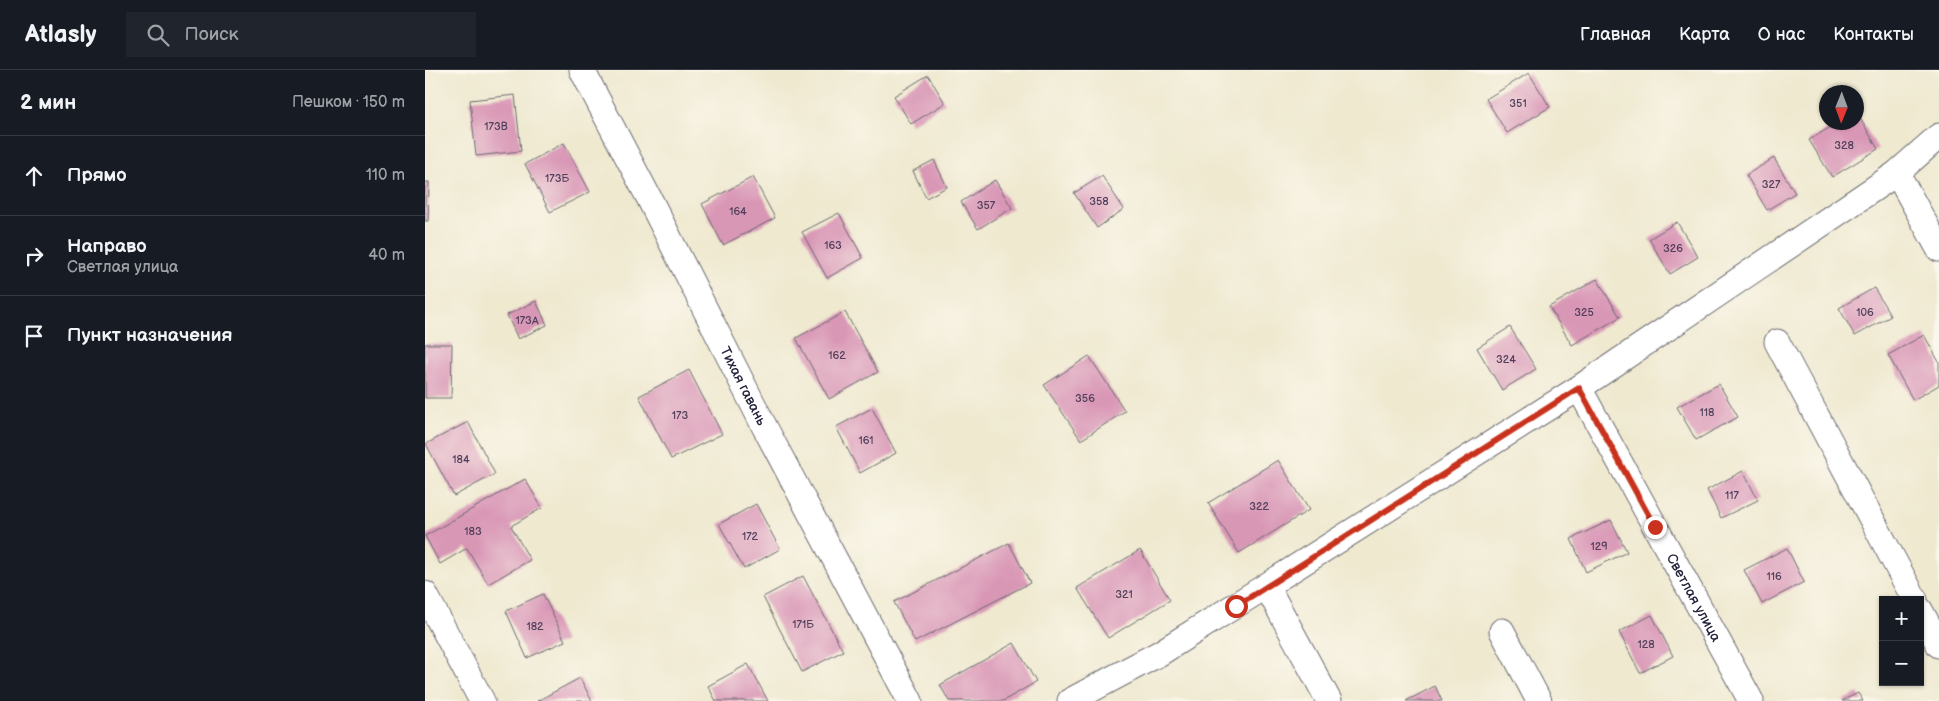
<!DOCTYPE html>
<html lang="ru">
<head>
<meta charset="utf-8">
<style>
	:root { --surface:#171b24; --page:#20242c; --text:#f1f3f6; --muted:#9ea1a6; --line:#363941 }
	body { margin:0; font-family:"Balsamiq Sans",sans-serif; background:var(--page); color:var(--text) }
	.controls { position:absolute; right:15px; bottom:15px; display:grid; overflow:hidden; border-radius:0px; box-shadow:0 1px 4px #0004 }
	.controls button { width:45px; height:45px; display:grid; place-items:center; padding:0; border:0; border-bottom:1px solid var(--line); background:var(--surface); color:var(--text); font:25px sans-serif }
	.compass { position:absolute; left:1394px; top:15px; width:45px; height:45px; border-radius:50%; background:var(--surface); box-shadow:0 1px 4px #0004; rotate:181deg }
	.stop { position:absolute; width:15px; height:15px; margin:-11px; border:4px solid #c8321e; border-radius:50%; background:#fff }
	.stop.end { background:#c8321e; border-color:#fff; box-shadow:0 1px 5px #0008 }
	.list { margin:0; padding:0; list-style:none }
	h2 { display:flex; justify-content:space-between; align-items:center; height:65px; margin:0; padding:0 20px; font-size:21px }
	h2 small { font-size:16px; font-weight:400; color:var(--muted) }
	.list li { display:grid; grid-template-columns:32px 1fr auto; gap:15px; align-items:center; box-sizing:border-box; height:80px; padding:0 20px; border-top:1px solid var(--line) }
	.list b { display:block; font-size:19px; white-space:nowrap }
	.list p { margin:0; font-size:16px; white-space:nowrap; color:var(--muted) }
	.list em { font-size:16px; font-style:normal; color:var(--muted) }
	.icon { flex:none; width:28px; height:28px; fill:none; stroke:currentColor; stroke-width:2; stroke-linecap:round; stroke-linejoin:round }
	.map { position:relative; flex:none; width:1514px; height:631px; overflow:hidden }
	header { display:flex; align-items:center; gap:30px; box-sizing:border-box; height:70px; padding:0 25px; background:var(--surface); border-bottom:1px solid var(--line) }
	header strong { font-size:24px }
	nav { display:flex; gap:28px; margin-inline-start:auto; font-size:18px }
	.search { width:350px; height:45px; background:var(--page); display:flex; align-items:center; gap:12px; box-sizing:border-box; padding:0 18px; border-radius:0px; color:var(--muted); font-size:19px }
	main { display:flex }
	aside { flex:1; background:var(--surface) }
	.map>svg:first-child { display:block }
	.building { fill:#d997b6 }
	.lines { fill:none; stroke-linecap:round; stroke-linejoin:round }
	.minor-casing { stroke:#6a686f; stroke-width:27 }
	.minor { stroke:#fff; stroke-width:25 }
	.route { stroke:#c8321e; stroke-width:6 }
	.labels { text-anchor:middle; stroke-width:4; stroke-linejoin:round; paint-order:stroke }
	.number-label { font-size:11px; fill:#503f5a }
	.street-label { font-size:14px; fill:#22223b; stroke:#fbf7ec }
</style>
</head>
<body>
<header>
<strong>Atlasly</strong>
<div class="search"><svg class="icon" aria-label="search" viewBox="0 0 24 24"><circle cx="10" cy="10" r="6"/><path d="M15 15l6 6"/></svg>Поиск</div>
<nav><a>Главная</a><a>Карта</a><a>О нас</a><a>Контакты</a></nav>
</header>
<main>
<aside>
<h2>2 мин<small>Пешком · 150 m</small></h2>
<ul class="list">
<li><svg class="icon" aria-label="ahead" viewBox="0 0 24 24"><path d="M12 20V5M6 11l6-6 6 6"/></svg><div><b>Прямо</b></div><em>110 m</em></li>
<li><svg class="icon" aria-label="right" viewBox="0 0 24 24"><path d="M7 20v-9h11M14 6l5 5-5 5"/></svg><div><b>Направо</b><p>Светлая улица</p></div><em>40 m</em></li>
<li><svg class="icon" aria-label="arrive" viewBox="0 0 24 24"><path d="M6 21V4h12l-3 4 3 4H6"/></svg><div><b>Пункт назначения</b></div></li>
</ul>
</aside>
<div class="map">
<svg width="1514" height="631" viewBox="0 0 1514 631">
	<rect width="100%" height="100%" fill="#fbf7ec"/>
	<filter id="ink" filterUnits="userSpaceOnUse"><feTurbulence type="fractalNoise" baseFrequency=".02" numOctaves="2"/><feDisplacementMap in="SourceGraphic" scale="10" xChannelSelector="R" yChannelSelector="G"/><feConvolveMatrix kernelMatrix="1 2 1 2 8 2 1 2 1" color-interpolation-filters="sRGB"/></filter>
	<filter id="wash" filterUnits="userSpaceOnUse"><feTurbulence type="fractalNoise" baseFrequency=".0096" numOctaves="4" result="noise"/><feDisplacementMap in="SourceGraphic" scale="20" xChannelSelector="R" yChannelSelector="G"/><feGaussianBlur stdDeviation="1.12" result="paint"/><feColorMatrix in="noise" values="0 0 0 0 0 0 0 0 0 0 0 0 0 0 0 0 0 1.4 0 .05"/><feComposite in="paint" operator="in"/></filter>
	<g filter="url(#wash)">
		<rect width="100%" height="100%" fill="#efe9d0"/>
		<g id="blocks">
			<path class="building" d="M1104 3 1125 37 1082 63 1061 29Z
				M503 5 520 33 486 54 469 26Z
				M90 25 96 81 51 86 45 30Z
				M1432 43 1453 79 1407 107 1384 70 1414 52H1432Z
				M139 73 165 122 125 142 100 94Z
				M1349 88 1370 123 1342 140 1321 105Z
				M509 90 522 117 501 128 488 101Z
				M677 106 699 139 672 158 649 123Z
				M328 107 350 148 298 175 277 134Z
				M570 110 587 138 553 159 536 132Z
				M0 112H4L3 151H0Z
				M414 143 438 188 402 208 377 162Z
				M1252 152 1273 187 1245 204 1224 169Z
				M1172 209 1195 247 1147 275 1124 237Z
				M1449 218 1466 246 1430 266 1414 238Z
				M111 231 122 255 93 269 82 245Z
				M420 242 453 302 404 329 371 268Z
				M1085 257 1111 299 1077 320 1052 278Z
				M1499 265 1514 292V315L1488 330 1463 285Z
				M0 274H27L26 328H0Z
				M664 286 700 341 656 370 619 315Z
				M264 300 297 364 246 389 214 326Z
				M1294 314 1313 347 1271 370 1252 337Z
				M447 338 471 383 435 403 411 357Z
				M43 352 70 404 29 426 1 374Z
				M853 390 884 440 814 483 783 433Z
				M1318 401 1333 430 1296 448 1282 420Z
				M100 409 117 438 86 456 105 490 63 514 42 478 15 494 0 466Z
				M331 434 355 479 319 499 294 454Z
				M1186 450 1202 482 1161 502 1146 469Z
				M584 473 605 513 490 572 469 532Z
				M1362 478 1379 512 1337 534 1319 500Z
				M715 480 745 530 683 568 652 518Z
				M378 506 418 581 377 602 338 527Z
				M118 524 140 571 102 588 81 541Z
				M1227 545 1248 586 1215 603 1194 562Z
				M589 573 611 612 578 631H524L515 615Z
				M323 594 343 631H291L283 616Z
				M155 608 167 631H112Z
				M1010 616 1017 631H981Z
				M1433 623 1438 631H1417Z"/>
		</g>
	</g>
	<g filter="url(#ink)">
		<use href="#blocks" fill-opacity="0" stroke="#6a686f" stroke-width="1"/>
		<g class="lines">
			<defs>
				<g id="minor">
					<path id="s1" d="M157 0 224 128 337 352 485 631"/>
					<path d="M1472 103 1514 179"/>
					<path d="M1352 272 1490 530"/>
					<path id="s2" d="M1154 318 1326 631"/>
					<path d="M842 517 904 631"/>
					<path d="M0 524 57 631"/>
					<path d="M1495 540 1514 575"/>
					<path d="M1077 561 1114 631"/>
					<path d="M645 631 735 583 1154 318 1472 103 1514 66"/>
				</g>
			</defs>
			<use href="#minor" class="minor-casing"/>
			<use href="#minor" class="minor"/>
		</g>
	</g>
	<g class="lines" filter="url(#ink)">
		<path class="route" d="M811 536 1154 318 1230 457"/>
	</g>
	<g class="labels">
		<g class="number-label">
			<text x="1093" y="37">351</text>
			<text x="71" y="60">173В</text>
			<text x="1419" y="79">328</text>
			<text x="132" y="112">173Б</text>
			<text x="1346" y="118">327</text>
			<text x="674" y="135">358</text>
			<text x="561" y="139">357</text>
			<text x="313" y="145">164</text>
			<text x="408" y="179">163</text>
			<text x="1248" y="182">326</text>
			<text x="1159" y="246">325</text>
			<text x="1440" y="246">106</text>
			<text x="102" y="254">173А</text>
			<text x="412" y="289">162</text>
			<text x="1081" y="293">324</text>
			<text x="660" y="332">356</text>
			<text x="1282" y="346">118</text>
			<text x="255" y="349">173</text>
			<text x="441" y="374">161</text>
			<text x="36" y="393">184</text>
			<text x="1307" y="429">117</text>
			<text x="834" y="440">322</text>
			<text x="48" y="465">183</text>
			<text x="325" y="470">172</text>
			<text x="1174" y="480">129</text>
			<text x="1349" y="510">116</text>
			<text x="699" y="528">321</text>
			<text x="378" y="558">171Б</text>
			<text x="110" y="560">182</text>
			<text x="1221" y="578">128</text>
		</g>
		<g class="street-label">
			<text dy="5" stroke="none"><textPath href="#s1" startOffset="355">Тихая гавань</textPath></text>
			<text dy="5" stroke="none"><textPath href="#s2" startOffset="239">Светлая улица</textPath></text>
		</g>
	</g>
</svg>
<div class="controls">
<button>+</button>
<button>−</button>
</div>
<svg class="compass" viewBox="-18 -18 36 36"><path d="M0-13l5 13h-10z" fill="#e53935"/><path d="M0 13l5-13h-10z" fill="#9ea1a6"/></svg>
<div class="stop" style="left:811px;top:536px"></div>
<div class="stop end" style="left:1230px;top:457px"></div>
</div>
</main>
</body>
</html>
